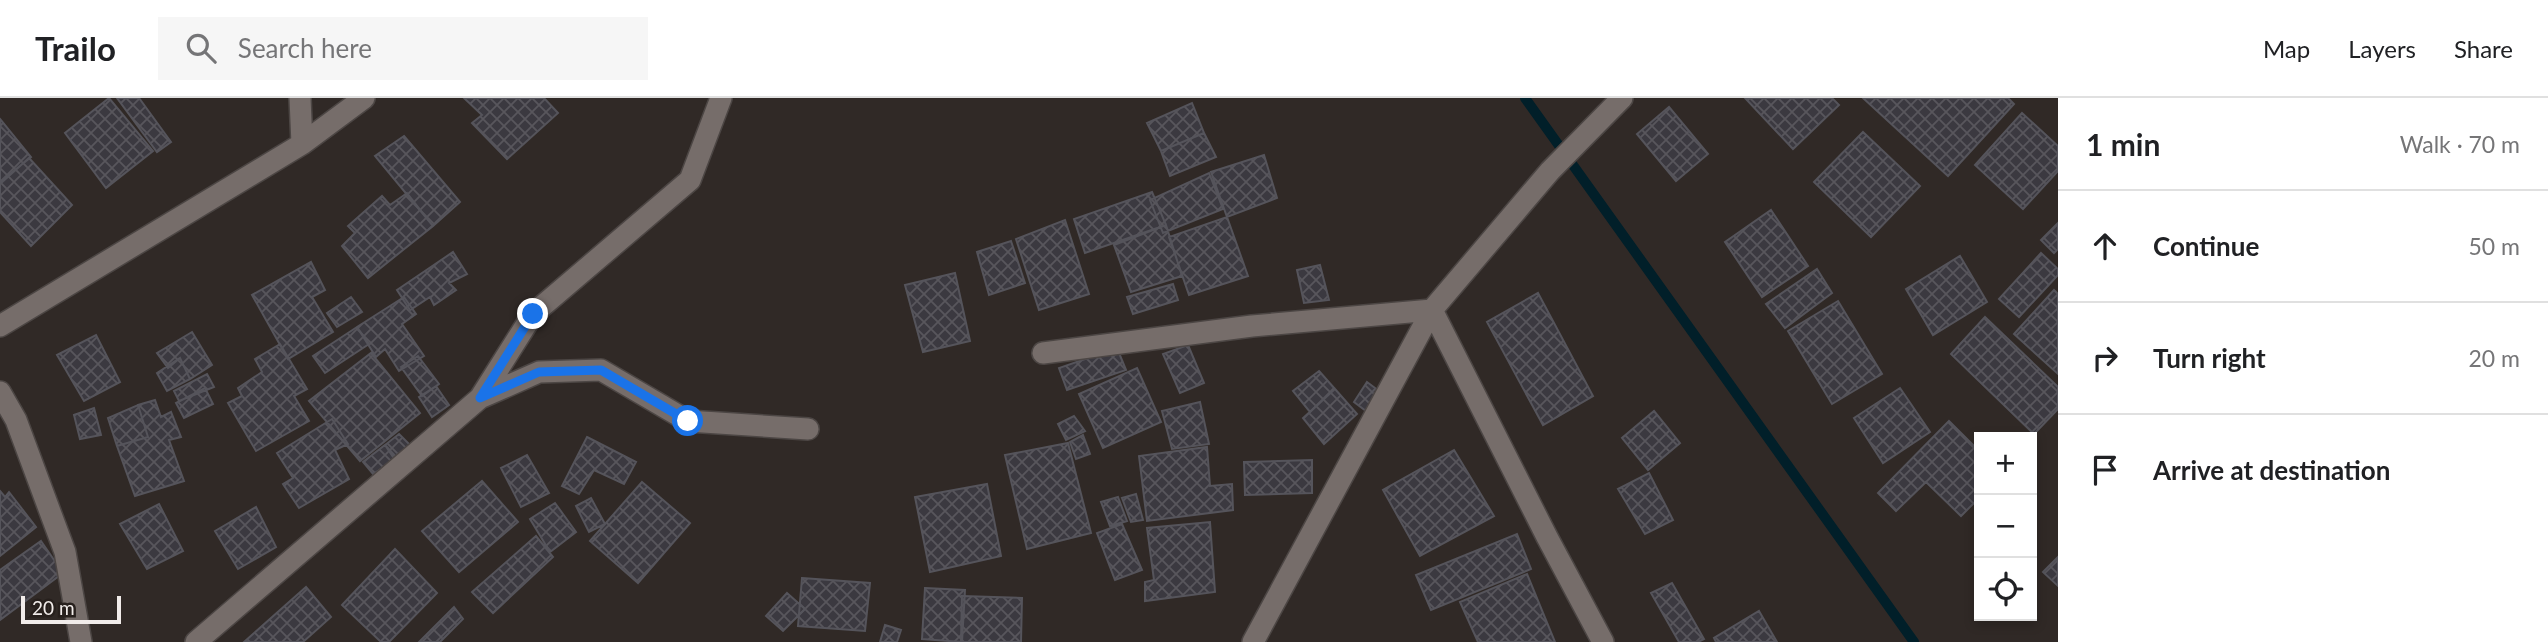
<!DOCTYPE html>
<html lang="en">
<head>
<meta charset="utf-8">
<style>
	:root { --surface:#fff; --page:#f6f6f6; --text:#202124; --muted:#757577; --line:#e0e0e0 }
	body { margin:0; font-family:Lato,sans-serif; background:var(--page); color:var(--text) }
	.controls { position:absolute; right:21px; bottom:21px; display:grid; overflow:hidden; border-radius:0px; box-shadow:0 4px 10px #0003 }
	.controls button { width:63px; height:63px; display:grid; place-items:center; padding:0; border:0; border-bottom:2px solid var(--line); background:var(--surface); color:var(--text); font:35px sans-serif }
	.scale { position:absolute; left:21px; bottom:18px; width:100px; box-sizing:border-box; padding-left:7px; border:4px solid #f1ecea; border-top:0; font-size:19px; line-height:24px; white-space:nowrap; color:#f1ecea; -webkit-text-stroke:5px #27201d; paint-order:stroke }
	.stop { position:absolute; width:21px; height:21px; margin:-16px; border:5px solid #1a73e8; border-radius:50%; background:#fff }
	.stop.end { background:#1a73e8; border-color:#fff; box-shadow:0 2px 7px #0008 }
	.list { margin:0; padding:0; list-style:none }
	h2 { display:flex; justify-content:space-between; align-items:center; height:91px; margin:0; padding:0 28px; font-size:30px }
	h2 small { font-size:23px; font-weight:400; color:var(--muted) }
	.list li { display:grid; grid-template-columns:46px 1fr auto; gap:21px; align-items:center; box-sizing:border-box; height:112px; padding:0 28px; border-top:2px solid var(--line) }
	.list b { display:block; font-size:26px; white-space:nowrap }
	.list em { font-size:23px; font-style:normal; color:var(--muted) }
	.icon { flex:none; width:38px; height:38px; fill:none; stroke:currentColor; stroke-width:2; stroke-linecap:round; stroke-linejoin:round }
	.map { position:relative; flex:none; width:2058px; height:544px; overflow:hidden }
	header { display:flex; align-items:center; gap:42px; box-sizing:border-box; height:98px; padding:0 35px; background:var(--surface); border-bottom:2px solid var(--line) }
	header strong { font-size:33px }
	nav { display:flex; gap:38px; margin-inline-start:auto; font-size:24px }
	.search { width:490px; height:63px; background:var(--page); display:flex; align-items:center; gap:18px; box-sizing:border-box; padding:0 24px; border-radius:0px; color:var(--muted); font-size:26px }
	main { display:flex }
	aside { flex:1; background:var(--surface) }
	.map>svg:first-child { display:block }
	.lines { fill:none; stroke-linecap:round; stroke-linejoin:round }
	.stream { stroke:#011f29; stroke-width:10 }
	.building { fill:url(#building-cross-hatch); stroke:#55545b; stroke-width:2 }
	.minor-casing { stroke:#4c4644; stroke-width:24 }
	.minor { stroke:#766d6a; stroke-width:21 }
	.route { stroke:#1a73e8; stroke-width:9 }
</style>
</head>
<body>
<header>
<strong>Trailo</strong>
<div class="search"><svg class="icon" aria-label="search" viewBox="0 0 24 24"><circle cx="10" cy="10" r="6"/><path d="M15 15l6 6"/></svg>Search here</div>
<nav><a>Map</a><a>Layers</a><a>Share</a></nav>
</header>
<main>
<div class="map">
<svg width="2058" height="544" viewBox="0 0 2058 544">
	<defs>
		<pattern id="building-cross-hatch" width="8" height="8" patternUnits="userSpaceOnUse" patternTransform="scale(1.75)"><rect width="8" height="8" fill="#3b3940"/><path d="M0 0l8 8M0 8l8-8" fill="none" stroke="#58565c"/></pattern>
	</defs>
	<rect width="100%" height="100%" fill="#302926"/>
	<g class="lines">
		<path class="stream" d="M1525 0 1914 544"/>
	</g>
	<path class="building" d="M109 0 153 53 106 90 65 35Z
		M117 0H139L171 44 157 54Z
		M464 0H544L558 15 507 61 472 25 482 17Z
		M1745 0H1832L1839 7 1793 51Z
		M1863 0H2008L2014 6 1948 78Z
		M1192 5 1204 35 1161 53 1147 25Z
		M1669 9 1708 56 1676 83 1637 36Z
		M2022 15 2058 48V73L2023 111 1975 67Z
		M0 21 31 59 0 84Z
		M1863 34 1920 88 1871 139 1814 84Z
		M1204 35 1216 59 1170 78 1161 53Z
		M404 38 460 104 433 128 375 58Z
		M1264 57 1277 100 1227 119 1211 74Z
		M29 60 72 107 31 148 0 114V86Z
		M1209 75 1223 111 1163 135 1150 102Z
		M1152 94 1166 127 1085 155 1074 121Z
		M407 95 433 128 368 180 342 148 355 135 348 128 382 98 390 107Z
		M1771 112 1808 168 1762 199 1725 144Z
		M1227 119 1248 178 1189 197 1169 139Z
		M1065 122 1089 196 1039 212 1016 141Z
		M2058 125V151L2054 155 2041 142Z
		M1166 127 1182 178 1131 194 1114 147Z
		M1011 143 1025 185 989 197 977 154Z
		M453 154 467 176 449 185 456 192 434 207 430 199 410 212 397 192Z
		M2041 155 2058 171V177L2019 219 1999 201Z
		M1960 158 1987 204 1933 237 1906 191Z
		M311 164 325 192 312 199 333 234 288 261 252 197Z
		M1320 167 1329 202 1304 205 1297 172Z
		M1817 171 1832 195 1785 230 1766 206Z
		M955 175 970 243 923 254 905 187Z
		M1173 186 1178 202 1133 216 1127 199Z
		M2054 192 2058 196V276L2014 236Z
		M1538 195 1593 298 1543 327 1487 224Z
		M351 199 362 214 337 229 327 215Z
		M404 199 416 216 402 226 424 258 399 273 385 251 376 259 357 229Z
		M1838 203 1882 276 1832 306 1788 233Z
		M1985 219 2058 289V311L2034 336 1951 256Z
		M357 229 369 246 325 275 313 258Z
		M192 234 212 267 190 281 180 260 168 270 157 255Z
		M96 237 120 284 84 303 57 257Z
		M280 246 307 291 294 298 309 323 256 353 228 305 242 298 238 290 262 274 255 261Z
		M1188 247 1204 285 1180 295 1163 256Z
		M1117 250 1126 272 1067 292 1059 270Z
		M371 255 420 315 360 363 309 303Z
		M418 258 439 286 422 298 401 269Z
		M180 260 190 281 167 293 157 275Z
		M1137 270 1161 324 1103 350 1079 296Z
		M1319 273 1335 291 1310 314 1293 293Z
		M207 276 214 289 179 303 174 293Z
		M1367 284 1383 296 1370 316 1354 304Z
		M436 288 449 307 432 319 419 299Z
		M205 290 213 306 184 320 176 305Z
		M1900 290 1930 334 1883 365 1854 320Z
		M1335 291 1357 316 1324 346 1303 320Z
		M155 302 161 319 171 314 181 339 169 342 184 383 135 398 117 348 148 339 138 307Z
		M1200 304 1209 346 1172 351 1162 313Z
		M138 307 148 339 117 348 108 320Z
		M94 310 101 337 80 341 74 317Z
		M1654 313 1680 345 1648 372 1622 340Z
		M1074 318 1085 333 1066 342 1058 326Z
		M332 321 348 346 335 352 349 381 299 410 283 386 293 380 277 355Z
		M1949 323 1979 353V400L1961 418 1926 384 1896 413 1878 395Z
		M399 336 410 347 397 360 385 347Z
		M1083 337 1090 356 1076 361 1070 344Z
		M587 339 636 364 624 386 594 372 579 396 562 388Z
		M1068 345 1091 435 1027 451 1005 357Z
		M385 347 395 362 373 376 363 364Z
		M1207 349 1210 388 1232 386 1233 412 1147 423 1139 358Z
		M1454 352 1494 418 1420 458 1383 392Z
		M527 357 549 395 521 409 501 370Z
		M1312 362V395L1245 397 1244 364Z
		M1649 375 1673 422 1645 436 1618 391Z
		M482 383 518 424 459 474 422 433Z
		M642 384 690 425 638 485 590 443Z
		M987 386 1001 458 930 474 915 399Z
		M0 393 5 399 9 394 36 429 0 458Z
		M1136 396 1143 422 1131 424 1122 400Z
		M1118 399 1127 423 1110 428 1101 404Z
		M591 400 605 426 589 434 576 408Z
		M555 405 576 434 550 454 530 421Z
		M159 406 183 453 147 471 120 426Z
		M256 409 276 449 238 471 215 433Z
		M1210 424 1215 494 1145 503V484L1154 482 1147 430Z
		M1122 426 1142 472 1115 482 1097 435Z
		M1517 436 1531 471 1431 512 1416 477Z
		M536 438 553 459 493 515 472 494Z
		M41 443 63 475 0 522V472Z
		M395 451 437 495 389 544H381L342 507Z
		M2058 459V488L2043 474Z
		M1527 476 1555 544H1478L1460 504Z
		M802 480 870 485 865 533 798 528Z
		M1672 485 1704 541 1698 544H1679L1651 495Z
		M306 489 331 519 303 544H244Z
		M925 490 965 492 962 544 922 541Z
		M787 495 805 511 783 533 766 518Z
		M962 498 1022 500 1021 544H961Z
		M454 509 463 521 440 544H419Z
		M1759 513 1777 544H1716L1714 540Z
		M885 527 901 532 897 544H880Z"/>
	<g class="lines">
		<defs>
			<path id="minor" d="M300 0 302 46
				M0 228 302 46 364 0
				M1043 255 1252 228 1432 212 1547 439 1603 544
				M0 294 16 322 65 454 81 544
				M480 300 539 274 601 272 688 323 808 331
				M196 544 480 300 533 216 690 82 721 0
				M1253 544 1432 212 1550 73 1622 0"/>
		</defs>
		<use href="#minor" class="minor-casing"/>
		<use href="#minor" class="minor"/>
	</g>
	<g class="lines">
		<path class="route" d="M533 216 480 300 539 274 601 272 688 323"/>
	</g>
</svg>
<div class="controls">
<button>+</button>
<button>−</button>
<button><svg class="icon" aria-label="locate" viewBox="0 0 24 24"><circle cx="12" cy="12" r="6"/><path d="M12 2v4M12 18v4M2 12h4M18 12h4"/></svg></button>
</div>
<div class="scale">20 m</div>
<div class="stop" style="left:688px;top:323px"></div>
<div class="stop end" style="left:533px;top:216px"></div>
</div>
<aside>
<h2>1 min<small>Walk · 70 m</small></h2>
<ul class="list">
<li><svg class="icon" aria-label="ahead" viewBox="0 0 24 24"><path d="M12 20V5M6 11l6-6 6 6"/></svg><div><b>Continue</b></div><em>50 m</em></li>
<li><svg class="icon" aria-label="right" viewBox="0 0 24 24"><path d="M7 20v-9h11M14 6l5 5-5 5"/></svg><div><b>Turn right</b></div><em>20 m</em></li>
<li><svg class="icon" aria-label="arrive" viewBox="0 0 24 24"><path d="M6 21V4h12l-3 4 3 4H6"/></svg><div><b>Arrive at destination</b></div></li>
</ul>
</aside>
</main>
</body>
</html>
